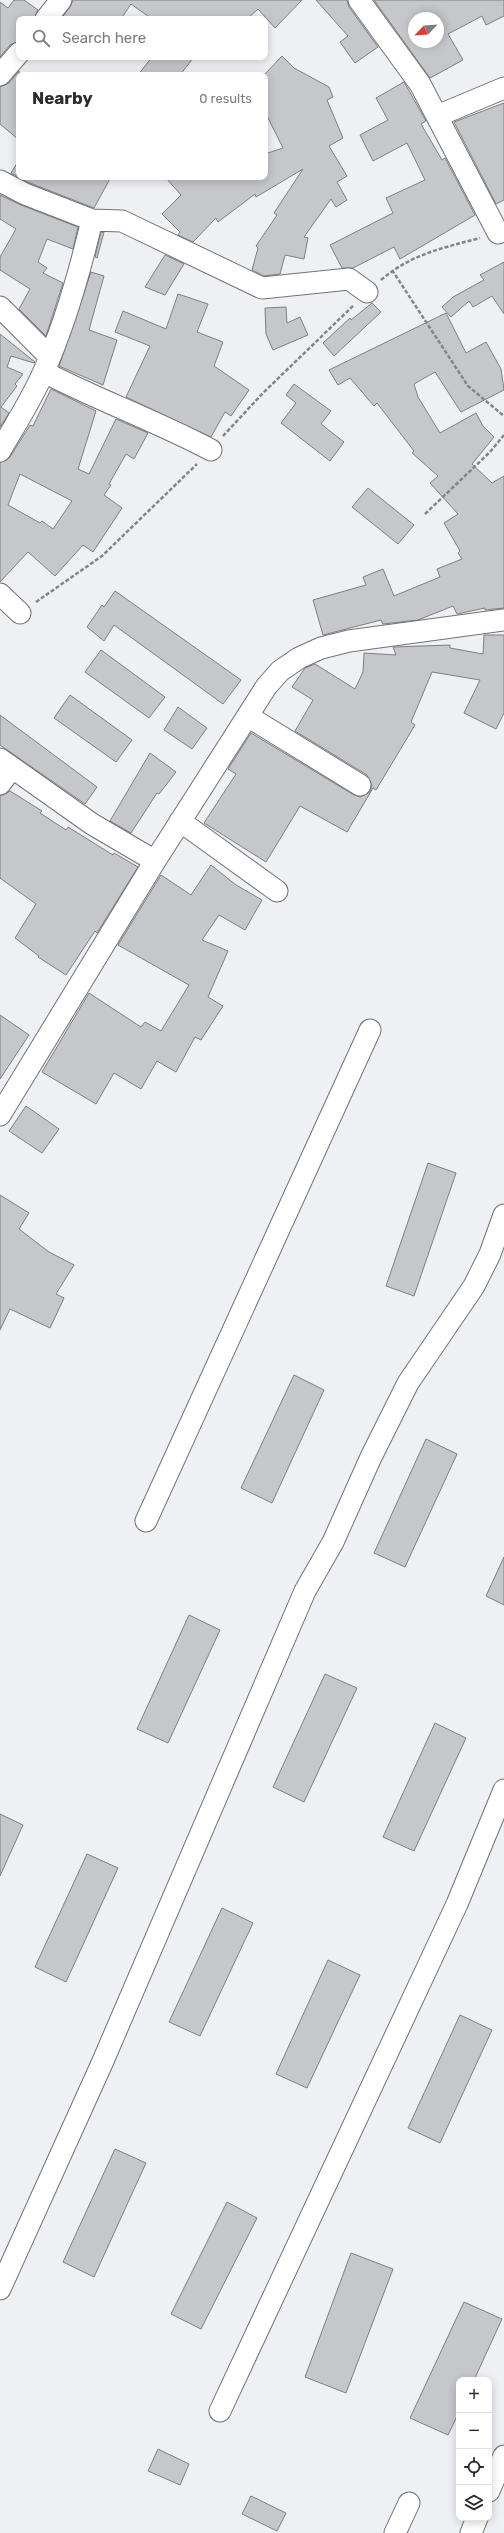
<!DOCTYPE html>
<html lang="en">
<head>
<meta charset="utf-8">
<style>
	:root { --surface:#fff; --page:#f2f2f3; --text:#2b2b33; --muted:#7c7c81; --line:#e1e1e2 }
	body { margin:0; font-family:Rubik,sans-serif; background:var(--page); color:var(--text) }
	.controls { position:absolute; right:12px; bottom:12px; display:grid; overflow:hidden; border-radius:8px; box-shadow:0 2px 10px #0003 }
	.controls button { width:36px; height:36px; display:grid; place-items:center; padding:0; border:0; border-bottom:1px solid var(--line); background:var(--surface); color:var(--text); font:20px sans-serif }
	.compass { position:absolute; left:408px; top:12px; width:36px; height:36px; border-radius:50%; background:var(--surface); box-shadow:0 2px 10px #0003; rotate:245deg }
	.list { margin:0; padding:0; list-style:none }
	h2 { display:flex; justify-content:space-between; align-items:center; height:52px; margin:0; padding:0 16px; font-size:17px }
	h2 small { font-size:13px; font-weight:400; color:var(--muted) }
	.icon { flex:none; width:22px; height:22px; fill:none; stroke:currentColor; stroke-width:2; stroke-linecap:round; stroke-linejoin:round }
	.map { position:relative; flex:none; width:504px; height:2533px; overflow:hidden }
	.search { position:absolute; background:var(--surface); box-shadow:0 2px 10px #0003; left:16px; top:16px; width:252px; height:44px; display:flex; align-items:center; gap:10px; box-sizing:border-box; padding:0 14px; border-radius:8px; color:var(--muted); font-size:15px }
	.panel { position:absolute; background:var(--surface); box-shadow:0 2px 10px #0003; left:16px; top:72px; width:252px; height:108px; border-radius:8px }
	.map>svg:first-child { display:block }
	.building { fill:#c6c7cb; stroke:#7e7f82; fill-rule:evenodd }
	.lines { fill:none; stroke-linecap:round; stroke-linejoin:round }
	.minor-casing { stroke:#717275; stroke-width:23 }
	.path { stroke:#838486; stroke-width:2.5; stroke-dasharray:4 2; stroke-linecap:butt }
	.minor { stroke:#fff; stroke-width:21 }
</style>
</head>
<body>
<div class="map">
<svg width="504" height="2533" viewBox="0 0 504 2533">
	<rect width="100%" height="100%" fill="#eef0f3"/>
	<path class="building" d="M14 0H24L38 10 34 19H19V41L10 45 0 57V2L8 8Z
		M73 0H302L275 28 258 9 247 19H152L131 4 121 19H61L70 7Z
		M316 0H347L349 7 378 47 355 63 340 42 348 36Z
		M374 0H504V16L486 25 482 16 448 34 463 60 430 78ZM414 18H438V42H414Z
		M282 56 294 68 329 87 333 97 327 100 343 138 329 146 347 176 337 182 347 200 336 207 331 199 304 237 308 238 304 259 285 255 280 274 264 276 252 270 258 248 256 246 277 215 274 213 303 169 256 197 255 194 218 222 216 218 193 242 178 235 180 232 162 214 181 195 165 177H265V154L283 148 265 112V74Z
		M152 57H194L180 75H138Z
		M19 71V140L0 124V87L9 83Z
		M404 82 426 121 421 124 442 160 445 158 475 215 400 259 394 247 353 268H342L330 245 393 213 386 198 425 180 407 143 373 161 360 135 388 120 376 98Z
		M504 103V200L496 204 454 122Z
		M19 160V177H111L94 208 30 183 11 173Z
		M0 195 21 205 78 227 73 249 47 239 38 262 47 268 43 273 63 283 46 336 19 309 30 289 0 270V257L16 229 0 219Z
		M101 232H104L97 258 95 257Z
		M165 255 184 264 165 295 145 287Z
		M504 262V314L492 296 473 307 469 301 451 317 442 307 453 297 484 280 480 275Z
		M91 272 104 276 89 330 117 340 103 385 59 366Z
		M178 294 208 304 197 332 223 342 214 366 249 390 231 416 225 412 211 437 126 397 150 346 115 332 123 311 166 329Z
		M372 303 381 312 334 356 323 343 350 318 351 320Z
		M286 307 287 323 300 317 308 335 273 350 266 334 265 308Z
		M446 313 466 353 486 342 501 369 504 390 461 412 435 372 414 384 418 397 440 433 476 413 483 426 494 437 472 464 492 483 504 476V608L485 610V608L457 614 453 606 418 620 383 624 381 620 323 635 313 600 366 585 363 577 383 569 394 596 440 577 437 569 462 559 458 553 460 551 444 523 458 514 430 483 438 476 412 453 414 451 377 403 374 406 350 378 338 385 329 370Z
		M0 334 35 362 34 363 11 356 7 367 23 374 15 384 17 386 1 407 9 413 0 427Z
		M294 384 331 411 321 424 344 442 330 461 281 423 296 403 286 395Z
		M51 389 96 411 78 469 89 474 116 419 148 433 134 459 126 454 109 484 111 485 104 495 122 508 93 552 83 545 55 576 28 552 0 582V463L10 457 30 425 33 426ZM20 474 72 501 53 529 42 521 40 523 8 505Z
		M368 488 414 525 398 544 352 507Z
		M115 591 241 680 223 704 114 625 104 641 87 627 102 605 104 607Z
		M484 635H504V713L496 729 464 713 480 680 432 672 411 722 415 725 376 790 373 788 347 832 300 806 266 862 204 823 236 774 228 769 251 733 354 795 360 797 370 792 372 785 367 775 295 731 313 700 292 687 305 668 315 664 355 689 363 672 364 653 396 655 393 647 450 645V648L483 654Z
		M101 650 165 697 149 718 85 672Z
		M70 695 132 740 116 762 54 718Z
		M178 707 207 728 192 749 164 730Z
		M0 715 97 787 85 804 0 745Z
		M150 753 176 772 159 794 157 793 131 833 110 821Z
		M10 791 42 811 40 813 66 830 68 827 113 855 114 853 138 867 97 933 95 931 66 975 38 957 39 956 15 938 36 904 0 878V796Z
		M211 865 236 885 262 900 245 930 219 915 202 940 228 951 208 997 223 1006 201 1040 195 1037 176 1072 157 1061 141 1089 114 1073 96 1104 42 1072 89 993 141 1027 145 1022 161 1031 189 985 118 945 161 875 191 895Z
		M0 1015 29 1035 0 1079Z
		M26 1106 59 1129 42 1153 9 1131Z
		M428 1163 456 1173 414 1296 386 1286Z
		M0 1195 29 1213 19 1229 49 1252 74 1265 56 1294 64 1298 50 1328 10 1309 0 1330Z
		M294 1375 324 1390 272 1503 241 1488Z
		M426 1439 457 1454 405 1567 374 1553Z
		M504 1557V1605L486 1596Z
		M189 1615 220 1630 168 1743 137 1729Z
		M325 1674 357 1688 304 1802 273 1787Z
		M435 1723 466 1738 414 1851 383 1837Z
		M0 1814 23 1825 0 1876Z
		M87 1854 118 1868 66 1982 35 1967Z
		M222 1908 253 1923 200 2036 169 2022Z
		M328 1960 360 1975 307 2088 276 2074Z
		M460 2015 492 2030 440 2143 408 2128Z
		M115 2149 146 2163 94 2277 63 2262Z
		M227 2202 257 2218 201 2329 171 2314Z
		M351 2253 393 2269 346 2393 305 2377Z
		M464 2302 502 2319 474 2380H459V2412L448 2435 410 2418Z
		M158 2449 189 2464 180 2485 148 2471Z
		M251 2496 286 2513 277 2531 242 2514Z"/>
	<g class="lines">
		<defs>
			<path id="minor" d="M359 0 420 84 498 233
				M46 19 61 0
				M0 75 19 53
				M437 116 504 88
				M0 181 25 194 92 220 122 221 262 288 349 279 367 292
				M0 307 50 357
				M44 372C98 400 156 421 211 450
				M0 451C15 425 32 399 44 371 66 322 80 271 92 220
				M0 594 20 613
				M249 717 360 785
				M0 759 92 824 155 861
				M0 784 12 768
				M180 821 277 891
				M0 1115 155 861 266 687 280 671 299 658 321 648 349 641 504 620
				M146 1521 370 1030
				M0 2289 103 2061 305 1591 333 1542 371 1457 408 1383 474 1286 490 1254 504 1215
				M220 2411 457 1904 504 1790
				M489 2491 504 2456
				M395 2533 409 2503
				M471 2533 477 2518"/>
		</defs>
		<use href="#minor" class="minor-casing"/>
		<path class="path" d="M392 270 468 386 504 416
			M381 280C411 254 443 248 480 238
			M223 436 263 393 354 305
			M425 514 490 452 504 435
			M36 602 102 556 197 464"/>
		<use href="#minor" class="minor"/>
	</g>
</svg>
<div class="controls">
<button>+</button>
<button>−</button>
<button><svg class="icon" aria-label="locate" viewBox="0 0 24 24"><circle cx="12" cy="12" r="6"/><path d="M12 2v4M12 18v4M2 12h4M18 12h4"/></svg></button>
<button><svg class="icon" aria-label="layers" viewBox="0 0 24 24"><path d="M12 4l9 5-9 5-9-5zM3 14l9 5 9-5"/></svg></button>
</div>
<svg class="compass" viewBox="-18 -18 36 36"><path d="M0-13l5 13h-10z" fill="#e53935"/><path d="M0 13l5-13h-10z" fill="#7c7c81"/></svg>
<div class="search"><svg class="icon" aria-label="search" viewBox="0 0 24 24"><circle cx="10" cy="10" r="6"/><path d="M15 15l6 6"/></svg>Search here</div>
<section class="panel">
<h2>Nearby<small>0 results</small></h2>
<ul class="list">
</ul>
</section>
</div>
</body>
</html>
